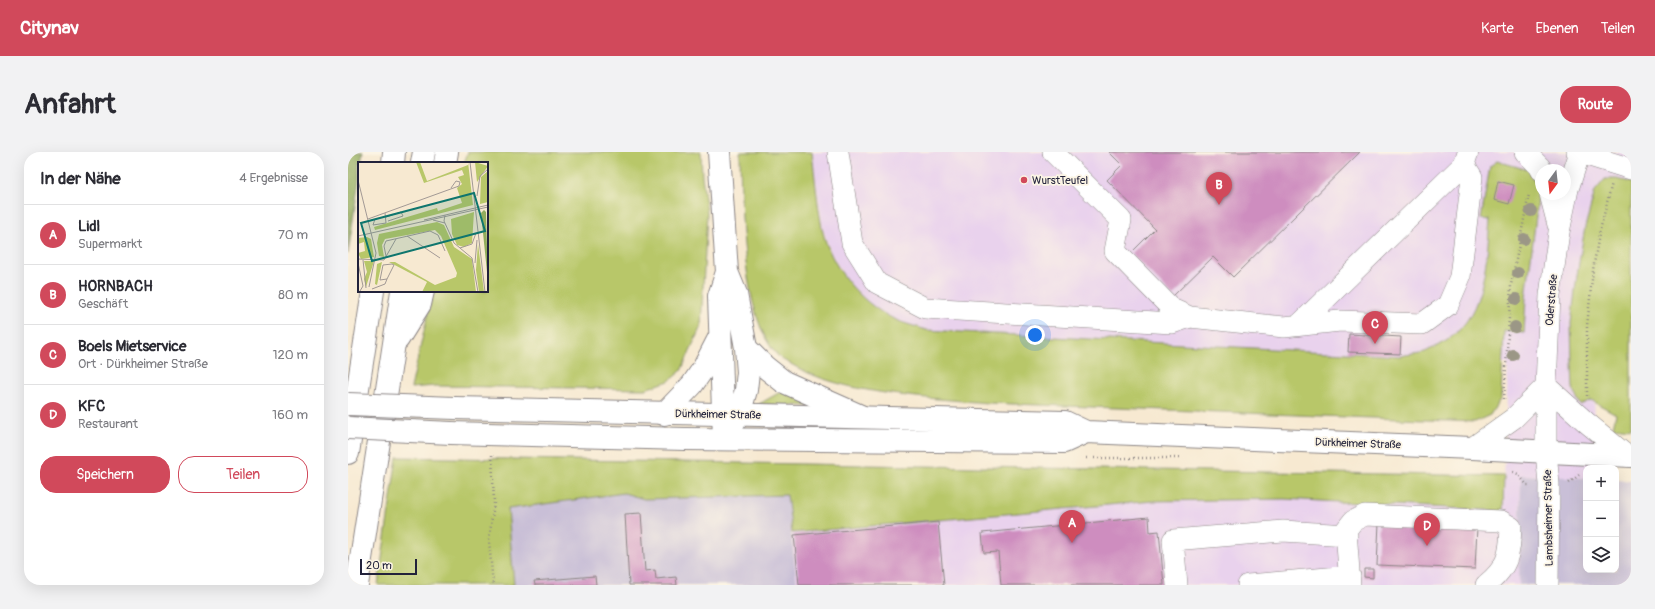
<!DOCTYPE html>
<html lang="de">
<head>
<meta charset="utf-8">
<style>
	:root { --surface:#fff; --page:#f2f2f3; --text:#2b2b33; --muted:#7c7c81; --line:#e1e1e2; --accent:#d1495b }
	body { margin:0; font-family:Pangolin,sans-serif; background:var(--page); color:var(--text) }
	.controls { position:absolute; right:12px; bottom:12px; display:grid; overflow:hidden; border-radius:8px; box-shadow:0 4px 16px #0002 }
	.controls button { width:36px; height:36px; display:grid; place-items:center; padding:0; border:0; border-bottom:1px solid var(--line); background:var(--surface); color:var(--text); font:20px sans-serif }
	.compass { position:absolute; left:1187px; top:12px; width:36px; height:36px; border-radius:50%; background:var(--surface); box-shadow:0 4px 16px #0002; rotate:195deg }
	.scale { position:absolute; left:12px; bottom:10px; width:57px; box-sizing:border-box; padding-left:4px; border:2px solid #22223b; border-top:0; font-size:11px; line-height:14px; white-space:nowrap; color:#22223b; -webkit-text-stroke:3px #fcf5e5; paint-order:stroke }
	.you { position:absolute; left:687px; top:183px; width:14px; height:14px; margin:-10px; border:3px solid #fff; border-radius:50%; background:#1a73e8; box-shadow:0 0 0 6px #1a73e833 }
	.badge { display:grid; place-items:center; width:26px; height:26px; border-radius:50%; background:var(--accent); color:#fff; font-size:13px; font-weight:700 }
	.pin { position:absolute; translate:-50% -33px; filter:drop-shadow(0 1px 2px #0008) }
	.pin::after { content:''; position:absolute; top:21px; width:14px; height:12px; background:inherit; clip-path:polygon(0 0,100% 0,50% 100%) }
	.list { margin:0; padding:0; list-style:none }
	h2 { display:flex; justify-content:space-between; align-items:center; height:52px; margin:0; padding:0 16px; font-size:17px }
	h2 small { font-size:13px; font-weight:400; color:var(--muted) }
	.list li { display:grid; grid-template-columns:26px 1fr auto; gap:12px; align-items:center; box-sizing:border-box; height:60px; padding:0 16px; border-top:1px solid var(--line) }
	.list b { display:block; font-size:15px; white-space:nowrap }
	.list p { margin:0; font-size:13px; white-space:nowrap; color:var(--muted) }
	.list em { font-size:13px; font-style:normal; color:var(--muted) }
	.actions { display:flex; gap:8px; padding:12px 16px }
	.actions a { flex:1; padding:9px 0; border:1px solid var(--accent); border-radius:16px; text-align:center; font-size:14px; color:var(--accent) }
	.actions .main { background:var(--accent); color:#fff }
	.icon { flex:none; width:22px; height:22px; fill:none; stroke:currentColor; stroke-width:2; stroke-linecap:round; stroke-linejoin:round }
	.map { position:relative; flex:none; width:1283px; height:433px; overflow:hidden; border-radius:16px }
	header { display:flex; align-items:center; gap:24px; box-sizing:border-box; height:56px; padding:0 20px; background:var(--accent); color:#fff }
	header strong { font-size:19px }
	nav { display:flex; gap:22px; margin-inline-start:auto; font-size:14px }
	.intro { display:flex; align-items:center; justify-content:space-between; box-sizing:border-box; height:96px; padding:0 24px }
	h1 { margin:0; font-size:28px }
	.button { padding:10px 18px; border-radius:16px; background:var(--accent); color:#fff; font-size:14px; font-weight:700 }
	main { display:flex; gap:24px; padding:0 24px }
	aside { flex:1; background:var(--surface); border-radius:16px; box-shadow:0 4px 16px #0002 }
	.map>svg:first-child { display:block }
	.built { fill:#e9d2ed; fill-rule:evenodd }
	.industrial { fill:#c9bfd7 }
	.green { fill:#b8c769; stroke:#6d7452 }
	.forest { fill:#92ac5d; stroke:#5a674c }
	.building { fill:#ce8dbf }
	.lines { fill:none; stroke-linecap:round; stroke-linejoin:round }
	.minor-casing { stroke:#8c8686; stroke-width:22 }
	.major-casing { stroke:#8c8686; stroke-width:24 }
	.highway-casing { stroke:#8c8686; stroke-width:24 }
	.path { stroke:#8c8686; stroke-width:2.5; stroke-dasharray:1 3; stroke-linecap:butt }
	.minor { stroke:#fff; stroke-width:21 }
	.major { stroke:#fff; stroke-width:22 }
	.highway { stroke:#fff; stroke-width:22 }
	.major-bridge-casing { stroke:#8c8686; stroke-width:24; stroke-linecap:butt }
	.major-bridge { stroke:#fff; stroke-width:22 }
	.tree { fill:#9b9786 }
	.poi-dot { fill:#d1495b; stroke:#fcf5e5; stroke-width:1.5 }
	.labels { text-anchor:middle; stroke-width:3.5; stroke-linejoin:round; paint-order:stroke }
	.poi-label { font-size:11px; fill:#22223b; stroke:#fcf5e5; text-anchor:start }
	.street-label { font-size:11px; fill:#22223b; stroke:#fcf5e5 }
	.inset-road { fill:none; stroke:#a29995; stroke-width:1 }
	.view { fill:#0f766e; fill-opacity:0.15; stroke:#0f766e; stroke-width:2 }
	.inset-edge { fill:none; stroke:#22223b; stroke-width:2 }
</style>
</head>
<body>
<header>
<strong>Citynav</strong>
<nav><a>Karte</a><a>Ebenen</a><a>Teilen</a></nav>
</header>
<div class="intro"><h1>Anfahrt</h1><a class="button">Route</a></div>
<main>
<aside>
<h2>In der Nähe<small>4 Ergebnisse</small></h2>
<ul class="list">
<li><span class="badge">A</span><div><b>Lidl</b><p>Supermarkt</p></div><em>70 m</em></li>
<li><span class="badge">B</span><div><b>HORNBACH</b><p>Geschäft</p></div><em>80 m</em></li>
<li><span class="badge">C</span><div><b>Boels Mietservice</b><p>Ort · Dürkheimer Straße</p></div><em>120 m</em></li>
<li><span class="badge">D</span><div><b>KFC</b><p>Restaurant</p></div><em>160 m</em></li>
</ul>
<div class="actions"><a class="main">Speichern</a><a>Teilen</a></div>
</aside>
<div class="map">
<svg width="1283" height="433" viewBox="0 0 1283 433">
	<rect width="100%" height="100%" fill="#fcf5e5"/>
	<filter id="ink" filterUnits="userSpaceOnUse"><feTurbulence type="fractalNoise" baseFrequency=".025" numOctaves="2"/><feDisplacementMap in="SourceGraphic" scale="8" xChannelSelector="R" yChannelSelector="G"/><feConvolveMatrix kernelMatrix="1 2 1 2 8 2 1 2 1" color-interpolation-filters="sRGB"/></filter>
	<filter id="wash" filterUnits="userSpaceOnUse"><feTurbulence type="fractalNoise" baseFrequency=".012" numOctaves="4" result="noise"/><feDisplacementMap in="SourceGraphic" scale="16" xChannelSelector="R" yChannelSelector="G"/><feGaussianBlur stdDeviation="0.9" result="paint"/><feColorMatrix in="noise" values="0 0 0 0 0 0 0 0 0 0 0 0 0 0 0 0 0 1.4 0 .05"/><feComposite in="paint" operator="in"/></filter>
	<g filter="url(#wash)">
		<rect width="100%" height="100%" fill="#f7e9d1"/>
		<path class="built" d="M464 0H1283V219L1247 218 1246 316H1238V326L1173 323 1171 433H449L444 381 805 349 936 347 1155 359 1160 211 1053 204 578 178 546 167 521 152 498 127 483 101 475 77ZM1193 18H1217V42H1193Z"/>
		<path class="industrial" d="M1173 323 1238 326V418H1268V328L1283 329V433H1171Z
			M276 341 297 347 439 343 449 433H166L160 357Z"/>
		<path class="green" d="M120 0H353L354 24 359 61 353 174 333 219 321 229 297 237 87 234 63 236 85 139H139V11H116Z
			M392 0H464C467 25 469 51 474 76 482 114 511 150 546 167 556 172 568 174 578 178L1052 204C1061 202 1069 202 1077 200 1082 198 1086 195 1091 193 1137 170 1138 113 1142 68L1133 67 1142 14 1149 9 1177 17 1179 11 1191 40 1178 146 1176 181 1156 179 1153 246 1142 263 1127 270 640 251C582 246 493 243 443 212 439 210 434 208 430 204 393 167 393 51 392 0Z
			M1257 27H1269L1283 30V277L1265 275 1268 262 1243 248 1232 253 1225 237 1224 212 1223 171 1229 123 1237 75 1247 39Z
			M436 238 463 254 411 252Z
			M49 305 1156 324 1155 359 936 347 805 349 444 381 439 343 296 347 276 341 160 357 166 433H30Z"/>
		<path class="forest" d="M0 0H15L13 11H11V28L0 102Z"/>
		<g id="blocks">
			<path class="building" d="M761 0H1012L885 125 865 105 825 144 783 101 807 77 759 28 774 13Z
				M1150 29 1166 33 1161 52 1146 48Z
				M1001 182 1053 185 1052 202 1000 200Z
				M293 361 297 419 307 418 308 427 328 425 329 433H281L277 362Z
				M801 365 802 380 811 379 816 433H653L650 400 636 401 634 381Z
				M590 370 596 433H451L446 383Z
				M1031 371 1129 375 1127 417 1029 413Z
				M1016 417H1025V426L1016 425Z
				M247 424 248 433H187L186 429Z"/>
		</g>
	</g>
	<g filter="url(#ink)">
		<use href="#blocks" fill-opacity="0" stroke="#8c8686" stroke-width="1"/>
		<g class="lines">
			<defs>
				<path id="minor" d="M490 0 504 91 529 131 577 156 824 171 842 165
					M705 0 773 68 767 99 824 157 842 165 936 175 992 169 1074 172 1100 153 1112 125 1124 25 1116 12
					M1177 0 1192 15 1193 18
					M1229 0 1283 17
					M1202 42 1210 73
					M952 172 1116 12 1120 0
					M1198 234 1238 270 1279 304
					M1124 296 1166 266 1198 234
					M829 433 825 388 935 379 999 383
					M900 433 1002 424
					M1002 433 998 378 1005 369 1017 363 1153 369 1163 375C1162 403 1160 415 1138 433
					M1200 433 1201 332 1198 300V234L1202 143 1211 80 1220 37 1232 0"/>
				<path id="major" d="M107 256 717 270 738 280 1124 296 1283 304
					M103 281 337 287 716 290 738 280"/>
				<path id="highway" d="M371 0 379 120 388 142 398 196 400 220 398 238 391 263 376 287
					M45 11 46 0
					M74 11 76 0
					M97 11 99 0
					M50 187 72 152 75 139
					M398 196 417 215 436 230 515 265
					M316 262 344 233 355 217 371 186
					M376 287 371 144 379 120
					M0 301 25 139
					M9 433 54 139"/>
			</defs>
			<use href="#minor" class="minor-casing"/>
			<use href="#major" class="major-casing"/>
			<use href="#highway" class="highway-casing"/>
			<path class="path" d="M1239 244V174L1245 118 1251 82 1264 31
				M1156 247 1163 133 1181 42
				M144 303 146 351 141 388 145 433
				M734 306H833
				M1165 320 1170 322 1179 333H1182
				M1221 331 1231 323"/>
			<use href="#minor" class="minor"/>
			<use href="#major" class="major"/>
			<use href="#highway" class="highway"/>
			<defs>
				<path id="major-bridge" d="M0 252 107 256
					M0 276 103 281"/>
			</defs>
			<use href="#major-bridge" class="major-bridge-casing"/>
			<use href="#major-bridge" class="major-bridge"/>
		</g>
		<g class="tree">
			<circle cx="1183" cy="59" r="6"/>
			<circle cx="1176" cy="87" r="6"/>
			<circle cx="1170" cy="121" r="6"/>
			<circle cx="1168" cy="147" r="6"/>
			<circle cx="1167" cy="175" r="6"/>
			<circle cx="1165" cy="203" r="6"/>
		</g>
	</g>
	<circle class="poi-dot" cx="676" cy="28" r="4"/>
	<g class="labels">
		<g class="poi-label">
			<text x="684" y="32">WurstTeufel</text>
		</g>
		<g class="street-label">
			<text transform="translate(1203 148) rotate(-85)" y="4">Oderstraße</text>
			<text transform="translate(370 262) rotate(1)" y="4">Dürkheimer Straße</text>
			<text transform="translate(1010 291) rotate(2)" y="4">Dürkheimer Straße</text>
			<text transform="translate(1200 366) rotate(-91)" y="4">Lambsheimer Straße</text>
		</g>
	</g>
	<g transform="translate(10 10)">
		<rect width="130" height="130" fill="#f7e9d1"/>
		<path d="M58 0H62L69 19 110 3V0L115 43 17 68 16 65 79 46 80 49 104 41 99 26 104 22 100 15 106 13 104 8 66 21ZM117 0 130 4 119 20ZM130 9V40L122 42 123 15ZM116 50 114 81 106 85 99 83 94 72 93 57ZM79 60 86 63 96 85 114 97 118 130H64L69 120 31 100H37L77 123 98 115 99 111 83 74 77 68 27 77 24 83 26 95 21 94 19 81 21 72ZM9 75 13 77 16 95 3 97 0 91 7 89 6 80 0 82V76ZM120 82 126 130H121L118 108ZM6 99H16L8 125 6 117 9 110ZM24 100 19 123 17 122 19 102Z" fill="#b8c769"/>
		<path d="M126 48 128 50 130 120 123 51Z" fill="#92ac5d"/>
		<path class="inset-road" d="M112 0 127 130M0 18 18 91 11 125M119 34 122 14 130 7M87 53 86 59 96 81 114 96 120 130M28 55 43 50 45 54 30 59M10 57 101 24 102 20 98 19 93 26M17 57 15 63 28 61 27 51M66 58 130 43M75 58 87 61M0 74 130 45M49 74 82 96M102 86 114 82 118 71M28 94 26 84 28 79 72 69 80 73 87 89M0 97 26 98M5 98 8 126M26 98 38 77M0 101 5 124 2 129M117 101 119 78M34 102 36 103 29 117 22 118 25 103ZM14 127 27 122 29 117"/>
		<path class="view" d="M116 31 127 69 14 99 3 61Z"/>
		<rect width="130" height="130" class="inset-edge"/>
	</g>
</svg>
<div class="controls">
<button>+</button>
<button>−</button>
<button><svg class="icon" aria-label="layers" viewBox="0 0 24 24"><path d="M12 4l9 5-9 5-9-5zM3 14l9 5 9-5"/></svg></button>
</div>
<svg class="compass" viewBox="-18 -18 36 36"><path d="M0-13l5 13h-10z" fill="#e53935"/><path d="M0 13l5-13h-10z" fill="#7c7c81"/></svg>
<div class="scale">20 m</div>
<div class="you"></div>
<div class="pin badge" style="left:724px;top:391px">A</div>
<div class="pin badge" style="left:871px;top:53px">B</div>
<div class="pin badge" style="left:1027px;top:192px">C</div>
<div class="pin badge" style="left:1079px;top:394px">D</div>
</div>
</main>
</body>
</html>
